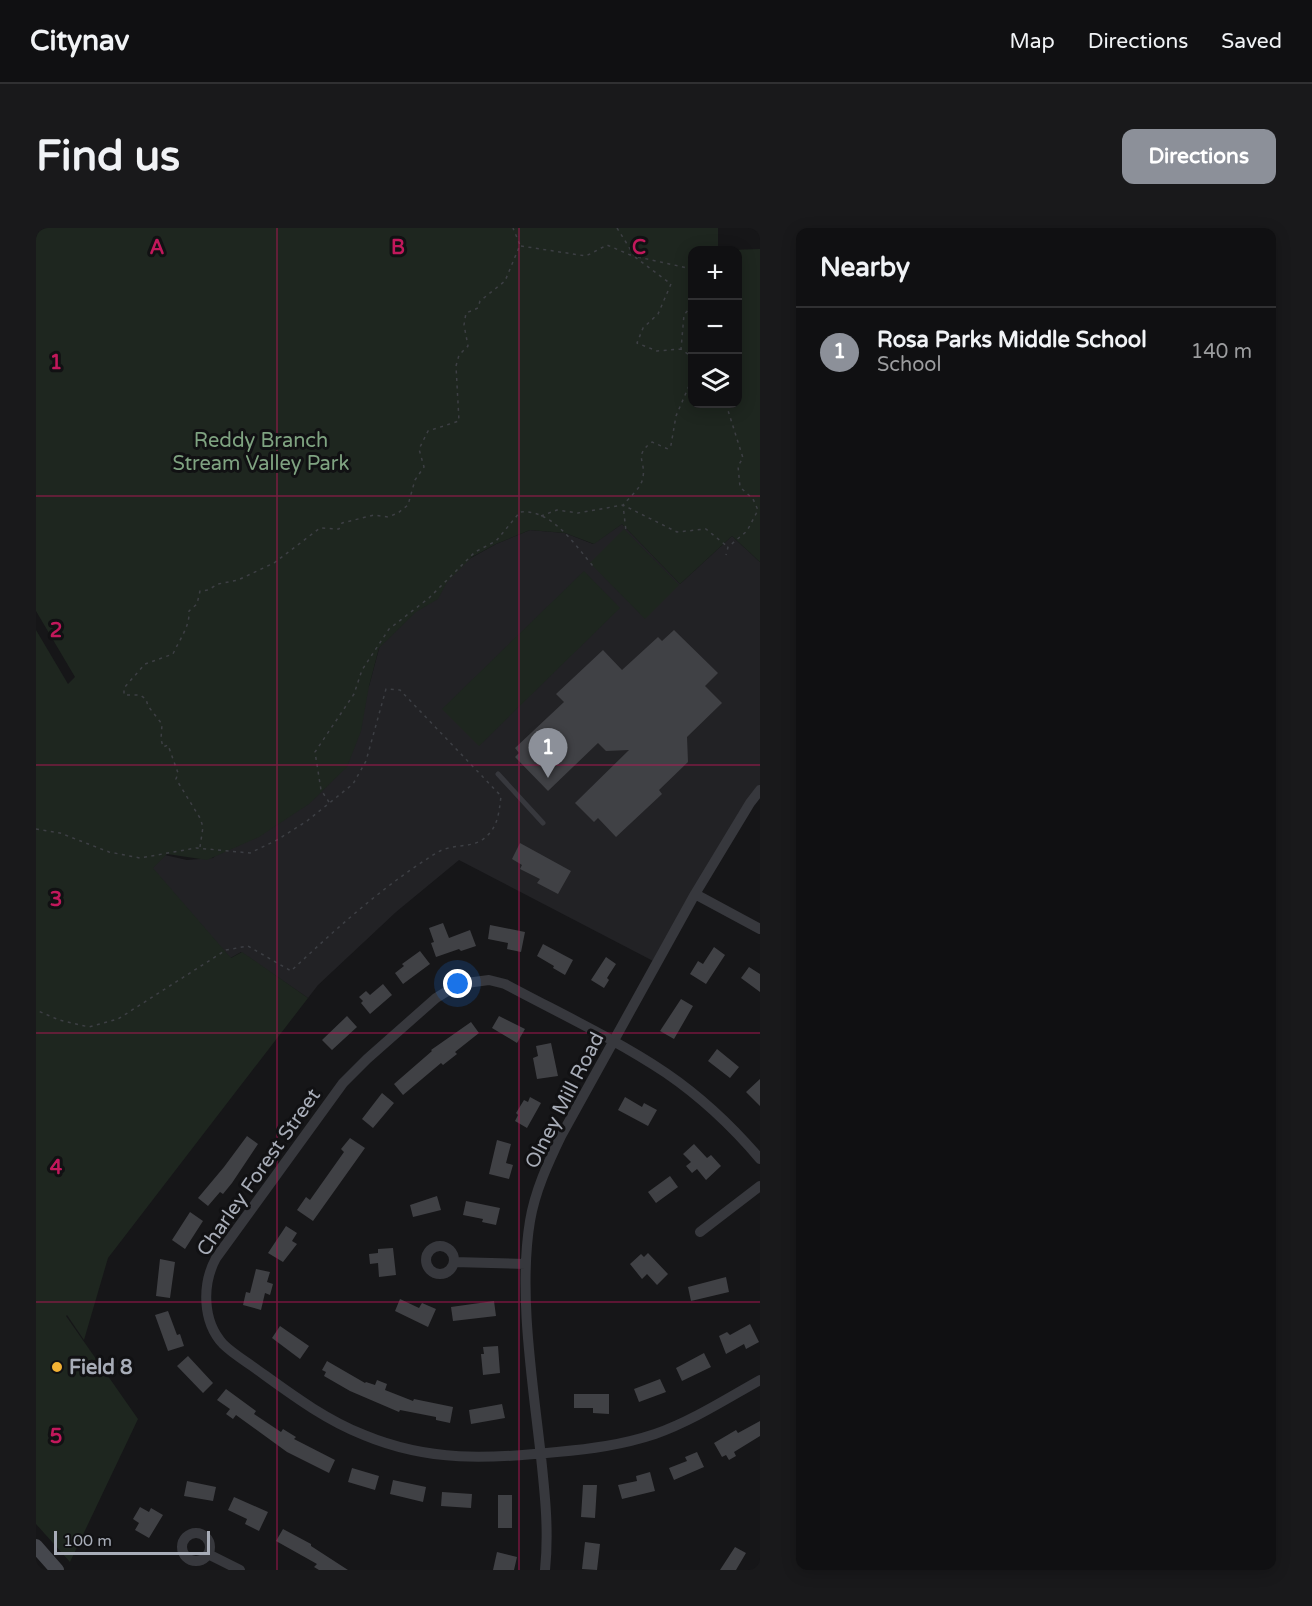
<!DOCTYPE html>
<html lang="en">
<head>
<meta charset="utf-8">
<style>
	:root { --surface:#101012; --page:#19191b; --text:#f1f3f6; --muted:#9c9d9f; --line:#303032; --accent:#8c9099 }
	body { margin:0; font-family:"Varela Round",sans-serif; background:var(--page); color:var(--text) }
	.controls { position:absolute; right:18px; top:18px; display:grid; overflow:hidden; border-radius:12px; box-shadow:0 3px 15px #0003 }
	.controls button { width:54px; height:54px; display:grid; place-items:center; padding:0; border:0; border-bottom:2px solid var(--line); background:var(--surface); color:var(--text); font:30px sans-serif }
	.scale { position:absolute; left:18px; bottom:15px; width:156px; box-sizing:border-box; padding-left:6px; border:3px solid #a8adb8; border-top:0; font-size:16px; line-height:21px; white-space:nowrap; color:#a8adb8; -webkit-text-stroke:4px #111113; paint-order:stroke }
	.you { position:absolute; left:422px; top:756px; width:21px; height:21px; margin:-15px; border:4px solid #fff; border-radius:50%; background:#1a73e8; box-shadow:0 0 0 9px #1a73e833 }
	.badge { display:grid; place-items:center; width:39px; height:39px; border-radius:50%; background:var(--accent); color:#fff; font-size:20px; font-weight:700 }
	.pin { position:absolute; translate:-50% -50px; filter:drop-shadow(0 2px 3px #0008) }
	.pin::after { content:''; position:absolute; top:32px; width:21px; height:18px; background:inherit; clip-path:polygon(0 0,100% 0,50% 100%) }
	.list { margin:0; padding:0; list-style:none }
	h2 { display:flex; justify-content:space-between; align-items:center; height:78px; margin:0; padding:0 24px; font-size:26px }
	h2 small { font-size:20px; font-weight:400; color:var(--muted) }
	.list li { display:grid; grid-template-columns:39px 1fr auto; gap:18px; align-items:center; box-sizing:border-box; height:90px; padding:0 24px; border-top:2px solid var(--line) }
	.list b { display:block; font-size:22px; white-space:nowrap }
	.list p { margin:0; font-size:20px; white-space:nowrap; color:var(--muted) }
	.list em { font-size:20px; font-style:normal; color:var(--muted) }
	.icon { flex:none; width:33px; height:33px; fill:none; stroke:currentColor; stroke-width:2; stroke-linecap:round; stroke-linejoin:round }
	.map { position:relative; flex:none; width:724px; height:1342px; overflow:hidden; border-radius:12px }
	header { display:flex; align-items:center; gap:36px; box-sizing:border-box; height:84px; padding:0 30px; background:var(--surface); border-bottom:2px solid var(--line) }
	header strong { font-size:28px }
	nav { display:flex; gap:33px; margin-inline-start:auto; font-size:21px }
	.intro { display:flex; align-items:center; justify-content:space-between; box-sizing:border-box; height:144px; padding:0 36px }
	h1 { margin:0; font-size:42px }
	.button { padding:15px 27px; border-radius:12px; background:var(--accent); color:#fff; font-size:21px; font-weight:700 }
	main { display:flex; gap:36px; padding:0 36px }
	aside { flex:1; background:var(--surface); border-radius:12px; box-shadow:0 3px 15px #0003 }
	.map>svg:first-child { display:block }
	.built { fill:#222225 }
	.green { fill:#1e261f }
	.building { fill:#404145 }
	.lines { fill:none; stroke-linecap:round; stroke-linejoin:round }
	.path { stroke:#3d3f44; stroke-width:1.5; stroke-dasharray:3 4.5; stroke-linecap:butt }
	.lane { stroke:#37383d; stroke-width:5 }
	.street { stroke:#37383d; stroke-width:10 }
	.secondary { stroke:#45474d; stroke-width:14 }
	.grid { fill:none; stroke:#c2185b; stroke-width:1.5; stroke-opacity:0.55 }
	.poi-dot { fill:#f2b134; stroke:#111113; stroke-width:2 }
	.labels { text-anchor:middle; stroke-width:6; stroke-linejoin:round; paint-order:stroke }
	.park-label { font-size:20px; fill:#7fa381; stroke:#111113 }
	.street-label { font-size:20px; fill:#a8adb8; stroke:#111113 }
	.poi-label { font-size:20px; font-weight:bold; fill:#a8adb8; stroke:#111113; text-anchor:start }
	.grid-label { font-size:20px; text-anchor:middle; font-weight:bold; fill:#c2185b; stroke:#111113; stroke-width:6; stroke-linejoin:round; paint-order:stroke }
</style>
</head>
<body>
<header>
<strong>Citynav</strong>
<nav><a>Map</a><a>Directions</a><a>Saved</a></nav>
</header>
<div class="intro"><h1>Find us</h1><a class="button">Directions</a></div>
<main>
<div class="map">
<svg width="724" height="1342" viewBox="0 0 724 1342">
	<rect width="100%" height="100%" fill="#161618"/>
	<path class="built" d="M586 296 644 356 696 308 724 334V562L621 735 423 632 360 684 282 757 272 770 205 724 102 783V621L151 632 177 630 333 458 344 417 419 339 460 316 494 302 529 305 557 316Z"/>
	<path class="green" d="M0 0H682V22H656V176H702V22H693L724 21V334L696 308 644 356 586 296 558 316 529 305 494 302 460 316 436 329 411 354 402 371 380 384 343 420 333 458 325 503 311 539 273 576 223 609 171 632 131 626 117 640 195 730 206 724 272 770 72 1030 48 1112 31 1087 30 1088 102 1191 34 1334 0 1296V402L32 456 39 449 0 383Z
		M588 301 643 357 609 391 554 335Z
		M548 343 584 380 443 518 406 481Z"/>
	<path class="building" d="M638 402 682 445 669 458 686 475 651 509 652 534 623 562 626 566 580 609 562 590 558 594 539 575 593 522 570 523 562 515 512 563 479 529 483 525 479 520 528 474 520 466 567 422 586 442 622 409 626 413Z
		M484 615 535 643 522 666 501 655 504 651 484 641 486 637 476 631Z
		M407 695 413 710 434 702 440 718 425 723 423 721 400 729 395 715 398 714 393 700Z
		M454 697 489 704 485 724 471 721 472 715 452 711Z
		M507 716 537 732 529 747 517 740 518 738 501 728Z
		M678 719 689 727 670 756 654 746 662 733 667 736Z
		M384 723 394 736 367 756 359 745 368 738 366 736Z
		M570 729 580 736 571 750 573 752 568 760 555 752Z
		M713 739 724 746V764L705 750Z
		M347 756 356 767 334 786 325 775 327 773 323 769 330 763 334 767Z
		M645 771 657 778 638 811 624 803Z
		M311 788 321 799 296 822 286 812Z
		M463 788 489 801 481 815 456 800Z
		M435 794 443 805 419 824 421 826 407 837 405 835 367 867 358 856 396 823 395 822Z
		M515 815 522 848 501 851 497 830 502 828 500 818Z
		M681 821 703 839 694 850 672 833Z
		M724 851V878L710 864Z
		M346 865 358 875 337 900 326 891Z
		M494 869 505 875 491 900 479 893 482 887 480 885 488 872 492 874Z
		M589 869 606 879 608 875 621 882 612 898 582 882Z
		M211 908 222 916 196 955 187 966 184 964 172 978 162 970 188 939Z
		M314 910 329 920 277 993 261 982 270 969 274 972 308 924 305 921Z
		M461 912 475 916 470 935 477 937 473 951 453 946Z
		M658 916 671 930 675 927 685 938 670 952 661 941 656 945 650 938 655 934 647 926Z
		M634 948 642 959 620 975 612 964Z
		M401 968 405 982 377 989 374 977Z
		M430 973 464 980 460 997 446 994 447 991 427 987Z
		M154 984 167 993 149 1021 136 1012Z
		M250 998 261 1005 256 1013 261 1016 247 1034 232 1025Z
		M357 1020 360 1047 343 1049 342 1035 334 1036 333 1026 342 1025V1021Z
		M612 1025 632 1046 621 1057 611 1046 606 1051 594 1036 605 1026 608 1029Z
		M124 1031 139 1034 134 1070 120 1068Z
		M220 1041 234 1044 231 1054 237 1056 234 1067 229 1065 225 1082 207 1077 210 1064 214 1065Z
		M690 1049 693 1064 655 1073 652 1059Z
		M364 1071 383 1080 386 1075 400 1081 392 1099 359 1083Z
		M458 1073 460 1088 417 1093 415 1079Z
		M132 1083 141 1107 144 1106 148 1118 132 1123 119 1087Z
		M714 1096 723 1114 710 1121 708 1116 690 1126 683 1108 691 1104 694 1107Z
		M244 1098 273 1118 264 1131 236 1110Z
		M462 1118 464 1145 447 1147 445 1126H448L447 1119Z
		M668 1125 675 1139 646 1153 640 1140Z
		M152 1128 177 1155 167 1165 141 1138Z
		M291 1133 329 1155 330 1154 339 1157 341 1152 351 1156 349 1162 377 1173 378 1171 417 1179 414 1195 400 1192V1189L364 1182 363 1184 314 1163 288 1148 290 1144 286 1142Z
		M624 1151 630 1164 603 1174 598 1161Z
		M190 1161 220 1183 218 1186 245 1204 247 1201 260 1209 258 1211 299 1232 293 1245 251 1224 200 1187 197 1191 190 1186 194 1181 181 1172Z
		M538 1166H573V1186L557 1185V1180H538Z
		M466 1176 469 1190 435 1196 433 1182Z
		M724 1193V1208L698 1224 700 1228 693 1232 690 1227 686 1229 678 1215 700 1202 702 1205Z
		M661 1224 668 1239 638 1252 633 1240 651 1233 649 1229Z
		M316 1240 343 1248 339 1262 312 1254Z
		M614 1244 619 1263 586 1271 582 1257 601 1253 600 1248Z
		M357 1252 390 1259 387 1274 354 1266Z
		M151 1253 180 1259 177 1273 148 1268Z
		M547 1257H561L559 1290 545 1289Z
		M406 1264 436 1266 435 1280 405 1278Z
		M462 1267H476V1300H462Z
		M198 1269 232 1284 223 1303 209 1296 211 1291 192 1282Z
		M104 1279 113 1284 115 1280 127 1287 113 1310 99 1302 103 1295 97 1291Z
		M247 1301 275 1316V1318L312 1342H283L278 1339 281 1336 240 1313Z
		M549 1314 564 1316 561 1342 546 1341Z
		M699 1319 710 1325 700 1342H684Z
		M461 1324 481 1329 478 1342H457Z"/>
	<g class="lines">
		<path class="path" d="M581 0 598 27
			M485 18 550 28 571 17 599 29 635 56 622 86 607 100 601 115 621 123 645 121
			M602 29 656 41
			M656 77 648 87 645 121 656 129
			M656 151 640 188 635 217 632 221 616 214C597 228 610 233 607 249 606 259 594 269 587 277L641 304 670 301 692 319
			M690 176 707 230 702 238 704 259 717 271 722 282 711 303 692 319 690 327
			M505 288 521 282 542 285 587 277 590 303
			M293 574 285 562 279 524 318 466 326 442 353 401 393 370 439 324 460 313 484 284C516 281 538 316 557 338
			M0 601 24 605 73 624 104 630 160 620 214 625 241 612 271 593 317 556 330 533 350 461 364 462 465 568C463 585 462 601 446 612 434 620 415 616 402 624 348 657 301 700 255 743L212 718 190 722 82 791 53 799 23 792 0 782
			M164 619 167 599 164 590 140 551 142 545 132 517 127 519 125 511 126 496 112 478 110 471 104 467H88V460L109 436 137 426C143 412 154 399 153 383L161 376 164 363 172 362 182 356 202 352 238 335 284 300 303 301 306 295 338 287 352 289 362 285 372 277 379 252 388 239 383 221 392 203 423 193 420 138 423 127 432 118 428 97 430 85 442 80 444 73 469 53 484 17 477 0"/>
		<path class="lane" d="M462 546 507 595"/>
		<path class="street" d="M659 666 724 701
			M724 931C696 898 665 869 630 845 579 811 523 785 469 756L453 752 423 756 400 770 331 831 307 855 180 1030C166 1056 166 1093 187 1116 195 1124 206 1131 216 1138 251 1163 287 1191 328 1207 393 1234 452 1231 521 1224 554 1221 586 1217 619 1206 656 1193 690 1171 724 1152
			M664 1004 724 958
			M390 1032a14 14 0 1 1 28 0a14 14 0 1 1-28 0Z
			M418 1034 489 1036
			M146 1319a14 14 0 1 1 28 0a14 14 0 1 1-28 0Z
			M172 1326 204 1342
			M509 1342C513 1303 509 1267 505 1229 497 1156 482 1065 494 993 499 963 512 935 525 908L659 666 714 575 724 562"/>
		<path class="secondary" d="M0 1318 21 1342"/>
	</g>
	<path class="grid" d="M241 0V1342M483 0V1342M0 268H724M0 537H724M0 805H724M0 1074H724"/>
	<circle class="poi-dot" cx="21" cy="1139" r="6"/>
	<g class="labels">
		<g class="park-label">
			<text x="225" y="219">Reddy Branch<tspan x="225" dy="23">Stream Valley Park</tspan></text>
		</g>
		<g class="street-label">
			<text transform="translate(528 872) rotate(-63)" y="7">Olney Mill Road</text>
			<text transform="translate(222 944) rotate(-55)" y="7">Charley Forest Street</text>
		</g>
		<g class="poi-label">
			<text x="33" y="1146">Field 8</text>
		</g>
	</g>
	<g class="grid-label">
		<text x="121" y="26">A</text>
		<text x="362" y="26">B</text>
		<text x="603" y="26">C</text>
		<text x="20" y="141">1</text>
		<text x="20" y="409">2</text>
		<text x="20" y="678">3</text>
		<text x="20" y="946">4</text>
		<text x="20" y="1215">5</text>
	</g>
</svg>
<div class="controls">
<button>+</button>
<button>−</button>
<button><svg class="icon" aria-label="layers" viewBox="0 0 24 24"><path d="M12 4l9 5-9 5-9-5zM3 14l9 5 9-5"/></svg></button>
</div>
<div class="scale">100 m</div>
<div class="you"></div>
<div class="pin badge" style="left:512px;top:550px">1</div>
</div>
<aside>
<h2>Nearby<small></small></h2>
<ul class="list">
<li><span class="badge">1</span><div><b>Rosa Parks Middle School</b><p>School</p></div><em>140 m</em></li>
</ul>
</aside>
</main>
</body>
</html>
